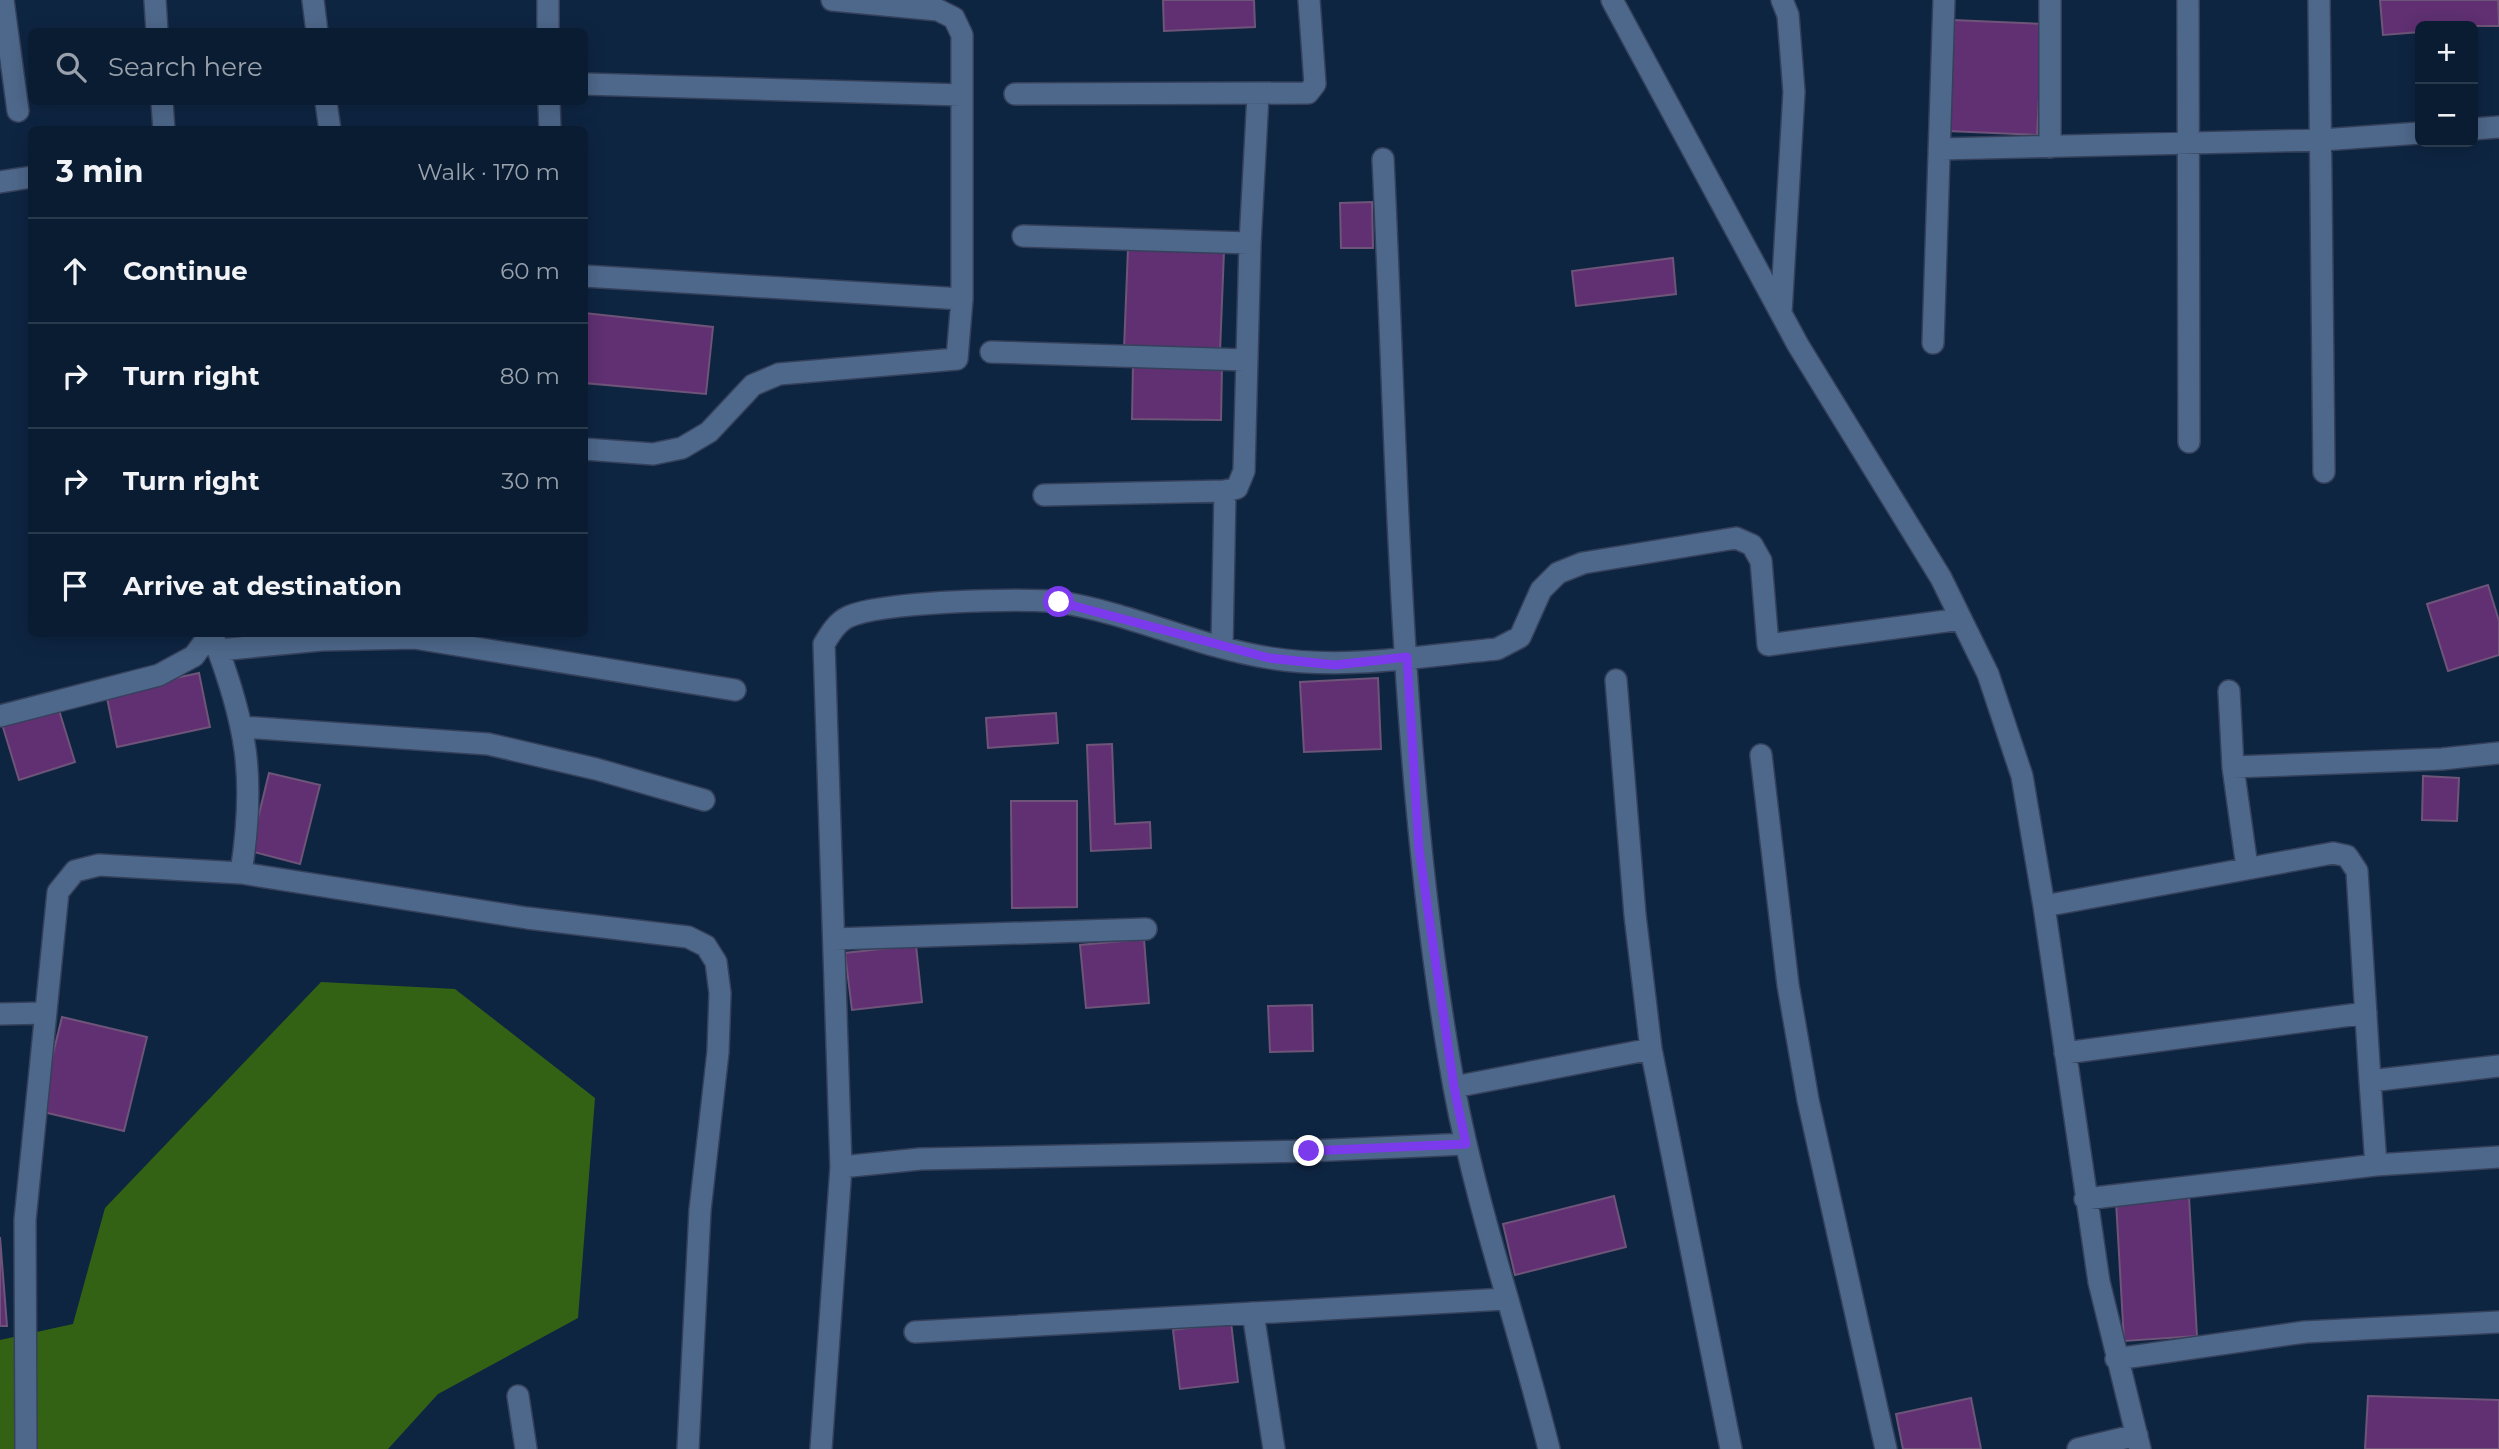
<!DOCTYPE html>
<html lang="en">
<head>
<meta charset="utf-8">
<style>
	:root { --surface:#0a1c32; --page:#13253a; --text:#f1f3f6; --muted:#99a1ac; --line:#2a3a4d }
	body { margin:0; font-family:Montserrat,sans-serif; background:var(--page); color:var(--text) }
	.controls { position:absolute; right:21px; top:21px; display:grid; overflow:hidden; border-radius:10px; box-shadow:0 4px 18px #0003 }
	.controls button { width:63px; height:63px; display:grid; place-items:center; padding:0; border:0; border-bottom:2px solid var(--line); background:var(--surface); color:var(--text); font:35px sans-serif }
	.stop { position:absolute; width:21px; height:21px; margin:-16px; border:5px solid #7c3aed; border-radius:50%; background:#fff }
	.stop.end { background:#7c3aed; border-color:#fff; box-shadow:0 2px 7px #0008 }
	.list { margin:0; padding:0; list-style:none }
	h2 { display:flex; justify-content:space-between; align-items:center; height:91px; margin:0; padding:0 28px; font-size:30px }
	h2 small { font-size:23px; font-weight:400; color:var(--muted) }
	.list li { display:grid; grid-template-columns:46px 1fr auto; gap:21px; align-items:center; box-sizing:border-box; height:105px; padding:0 28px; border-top:2px solid var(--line) }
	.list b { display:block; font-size:26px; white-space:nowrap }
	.list em { font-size:23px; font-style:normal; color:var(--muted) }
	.icon { flex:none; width:38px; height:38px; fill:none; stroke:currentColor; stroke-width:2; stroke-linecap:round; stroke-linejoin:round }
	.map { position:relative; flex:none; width:2499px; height:1449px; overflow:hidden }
	.search { position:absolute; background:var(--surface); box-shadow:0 4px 18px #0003; left:28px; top:28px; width:560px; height:77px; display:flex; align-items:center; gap:18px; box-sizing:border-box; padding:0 24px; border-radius:10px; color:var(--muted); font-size:26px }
	.panel { position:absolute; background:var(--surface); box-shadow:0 4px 18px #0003; left:28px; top:126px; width:560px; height:511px; border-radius:10px }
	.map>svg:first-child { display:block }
	.water { fill:#336215 }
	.building { fill:#603072; stroke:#6e5478; stroke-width:2 }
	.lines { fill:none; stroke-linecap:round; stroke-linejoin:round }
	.minor-casing { stroke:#35415b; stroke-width:24 }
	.minor { stroke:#4e688b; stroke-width:21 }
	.route { stroke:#7c3aed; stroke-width:9 }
</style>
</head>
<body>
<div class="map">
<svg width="2499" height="1449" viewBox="0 0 2499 1449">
	<rect width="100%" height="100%" fill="#0e2542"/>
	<path class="water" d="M321 982 455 989 595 1098 578 1318 438 1394 388 1449H0V1340L73 1324 105 1208Z"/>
	<path class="building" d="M1163 0H1254L1255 27 1164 31Z
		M2380 0H2498L2499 26H2420V32L2383 35Z
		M1953 20 2043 24 2037 135 1948 131Z
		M1372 202 1373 248H1341L1340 203Z
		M1128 248 1224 251 1220 352 1124 349Z
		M1673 258 1676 294 1576 306 1572 271Z
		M584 313 713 327 706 394 584 383Z
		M1133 364 1222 365 1221 420 1132 419Z
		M2488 585 2499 621V655L2448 671 2427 604Z
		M199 673 210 727 117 747 106 693Z
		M1378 678 1381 749 1304 752 1300 682Z
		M58 707 75 762 19 780 2 724Z
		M1056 713 1058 743 988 748 986 718Z
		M1112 744 1115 824 1150 822 1151 848 1091 851 1087 745Z
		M269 773 320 785 300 864 250 851Z
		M2423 776 2459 778 2457 821 2422 820Z
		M1011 801H1077V907L1012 908Z
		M1144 939 1149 1003 1086 1008 1080 945Z
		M916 945 922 1002 852 1010 845 953Z
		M1312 1005 1313 1051 1270 1052 1268 1006Z
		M62 1017 147 1037 124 1131 39 1111Z
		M1614 1196 1626 1247 1515 1275 1503 1224Z
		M2189 1197 2197 1336 2124 1341 2116 1201Z
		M0 1237 7 1326H0Z
		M1231 1322 1238 1382 1180 1389 1173 1330Z
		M2368 1396 2499 1400V1449H2365Z
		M1971 1398 1981 1449H1903L1896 1414Z"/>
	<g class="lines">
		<defs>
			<path id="minor" d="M3 0 18 111
				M155 0 157 32
				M313 0 317 32
				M548 0V32
				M1612 0 1798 345 1941 578 1988 674 2022 776 2044 906 2099 1282 2140 1449
				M2188 0 2189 442
				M2319 0 2324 472
				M584 84 962 95
				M1015 94 1308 93 1315 84 1309 0
				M162 102 164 130
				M326 102 330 130
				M549 102 550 130
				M2473 129 2499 127
				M2050 147V0
				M1940 149 2322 140 2420 133
				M1383 159C1398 469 1399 782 1454 1087 1477 1210 1519 1328 1549 1449
				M0 182 32 177
				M1023 236 1250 243
				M584 276 962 299
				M1781 313 1794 92 1788 15 1782 0
				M1933 343 1944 0
				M991 352 1246 360
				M584 449 653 454 682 448 709 432 753 385 779 374 957 359 962 299V35L954 18 938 10 832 0
				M1044 495 1225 491 1237 488 1244 471 1250 243 1258 95
				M212 634C247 724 256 777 241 873
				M1222 647 1225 491
				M219 650 321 640 414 638 735 690
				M1616 680 1635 915 1651 1049 1731 1449
				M2229 691 2233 767 2247 867
				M0 716 159 675 194 656 210 634
				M242 727 488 744 596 769 704 800
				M1761 755 1788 985 1808 1100 1886 1449
				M2233 767 2442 759 2499 753
				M2044 906 2333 853 2347 856 2357 871 2370 1081
				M834 939 1146 929
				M0 1014 45 1013
				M2065 1053 2366 1013
				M1454 1087 1651 1049
				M2376 1165 2499 1157
				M841 1167 920 1159 1309 1151 1466 1144
				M2085 1199 2376 1165 2370 1081 2499 1066
				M1253 1313 1274 1449
				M915 1332 1505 1299
				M2116 1359 2305 1332 2499 1322
				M518 1396 526 1449
				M26 1449 25 1220 58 892 75 871 99 865 241 873 527 918 688 937 706 946 716 962 720 993 718 1052 700 1210 688 1449
				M821 1449 841 1167 824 644C830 634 837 622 848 617 879 602 1023 597 1059 602 1131 613 1198 647 1270 658 1345 670 1422 656 1497 649L1520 637 1541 590 1558 573 1583 563 1736 538 1752 545 1761 561 1768 645 1961 619
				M2078 1449 2137 1435"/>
		</defs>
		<use href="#minor" class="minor-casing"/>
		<use href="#minor" class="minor"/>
	</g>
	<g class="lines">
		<path class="route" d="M1059 602 1269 658 1335 665 1407 657 1419 849 1454 1087 1466 1144 1309 1151"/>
	</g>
</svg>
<div class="controls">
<button>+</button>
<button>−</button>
</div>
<div class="stop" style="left:1059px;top:602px"></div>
<div class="stop end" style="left:1309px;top:1151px"></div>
<div class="search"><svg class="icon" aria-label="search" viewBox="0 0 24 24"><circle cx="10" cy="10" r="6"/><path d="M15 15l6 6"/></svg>Search here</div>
<section class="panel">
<h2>3 min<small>Walk · 170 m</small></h2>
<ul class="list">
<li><svg class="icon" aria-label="ahead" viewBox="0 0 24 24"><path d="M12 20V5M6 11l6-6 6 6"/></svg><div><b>Continue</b></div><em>60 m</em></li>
<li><svg class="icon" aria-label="right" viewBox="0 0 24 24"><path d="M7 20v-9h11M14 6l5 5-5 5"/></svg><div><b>Turn right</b></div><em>80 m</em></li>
<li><svg class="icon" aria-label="right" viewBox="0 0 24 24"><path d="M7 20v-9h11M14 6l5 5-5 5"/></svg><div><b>Turn right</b></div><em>30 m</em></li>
<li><svg class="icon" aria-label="arrive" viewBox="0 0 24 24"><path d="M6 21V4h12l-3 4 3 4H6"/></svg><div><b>Arrive at destination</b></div></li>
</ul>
</section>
</div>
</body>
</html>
